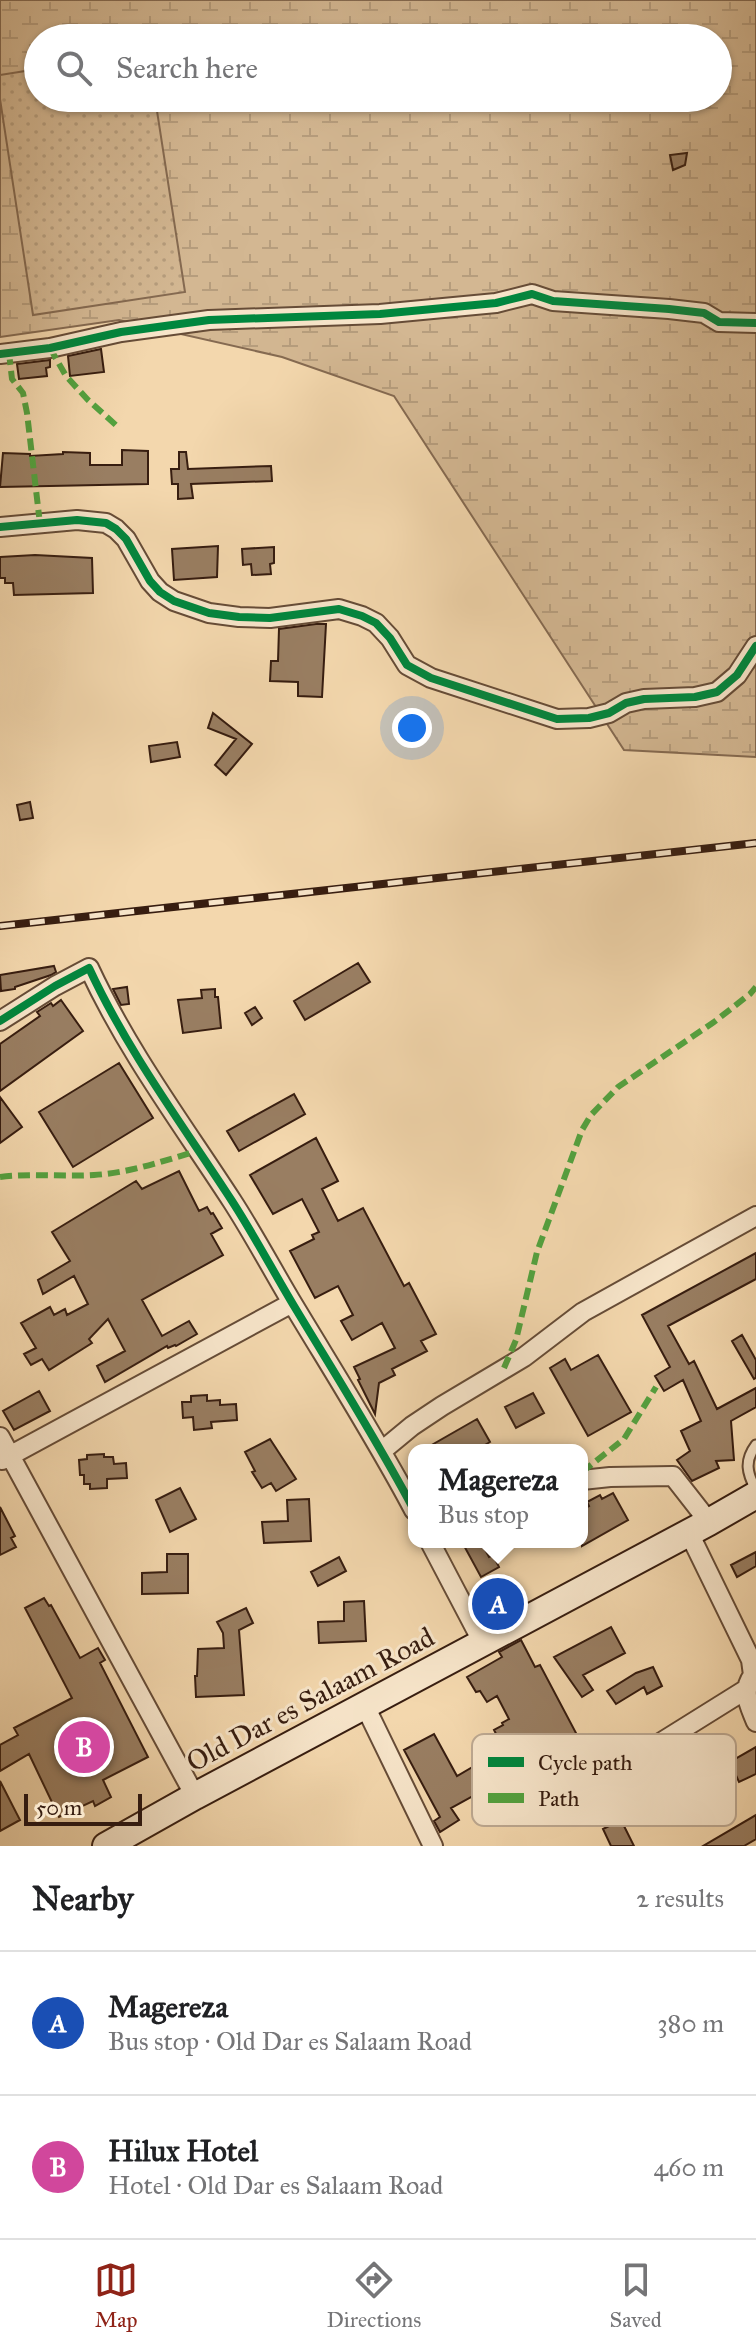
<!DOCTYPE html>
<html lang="en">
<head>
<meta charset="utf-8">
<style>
	:root { --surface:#fff; --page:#f6f6f6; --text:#202124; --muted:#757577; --line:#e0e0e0; --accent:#8f2418 }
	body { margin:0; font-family:"IM FELL Great Primer",serif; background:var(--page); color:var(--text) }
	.scale { position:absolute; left:24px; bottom:20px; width:118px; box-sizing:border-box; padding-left:8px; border:4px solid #371d10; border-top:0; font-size:22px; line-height:28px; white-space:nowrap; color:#371d10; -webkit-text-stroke:6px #f7e5ca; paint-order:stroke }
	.you { position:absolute; left:412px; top:728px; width:28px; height:28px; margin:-20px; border:6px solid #fff; border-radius:50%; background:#1a73e8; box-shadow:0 0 0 12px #1a73e833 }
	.badge { display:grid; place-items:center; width:52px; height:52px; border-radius:50%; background:var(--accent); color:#fff; font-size:26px; font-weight:700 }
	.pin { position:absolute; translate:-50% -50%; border:4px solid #fff; box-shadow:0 2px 8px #0006 }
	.popup { position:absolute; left:408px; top:1444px; width:180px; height:104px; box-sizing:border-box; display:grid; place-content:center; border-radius:16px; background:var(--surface); filter:drop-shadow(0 2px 6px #0005); font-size:26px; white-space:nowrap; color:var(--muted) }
	.popup b { font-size:30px; color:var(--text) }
	.popup::after { content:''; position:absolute; left:50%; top:100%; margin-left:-16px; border:16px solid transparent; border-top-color:var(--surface) }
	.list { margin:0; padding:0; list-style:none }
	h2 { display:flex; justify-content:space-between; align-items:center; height:104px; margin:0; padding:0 32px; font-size:34px }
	h2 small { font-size:26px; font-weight:400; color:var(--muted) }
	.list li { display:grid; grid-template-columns:52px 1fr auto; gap:24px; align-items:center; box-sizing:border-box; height:144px; padding:0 32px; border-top:2px solid var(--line) }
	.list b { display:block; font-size:30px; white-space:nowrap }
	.list p { margin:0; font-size:26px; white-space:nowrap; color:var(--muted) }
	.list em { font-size:26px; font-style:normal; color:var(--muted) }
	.icon { flex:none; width:44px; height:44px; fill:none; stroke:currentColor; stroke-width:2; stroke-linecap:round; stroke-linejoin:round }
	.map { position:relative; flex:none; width:756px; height:1846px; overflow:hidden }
	.search { position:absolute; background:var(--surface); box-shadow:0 2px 6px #0004; left:24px; right:24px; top:24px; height:88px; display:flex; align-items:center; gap:20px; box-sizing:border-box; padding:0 28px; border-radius:44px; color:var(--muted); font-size:30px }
	.sheet { height:392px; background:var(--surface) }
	nav { display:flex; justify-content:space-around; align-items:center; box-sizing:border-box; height:112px; border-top:2px solid var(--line); background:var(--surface); font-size:22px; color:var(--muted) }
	nav a { display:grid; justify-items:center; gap:4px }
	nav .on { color:var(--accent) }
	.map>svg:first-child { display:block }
	.wetland { fill:url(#wetland-marsh); stroke:#856a51; stroke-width:2; fill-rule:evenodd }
	.park { fill:url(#park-dots); stroke:#856a51; stroke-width:2 }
	.building { fill:#997e62; stroke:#371d10; stroke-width:2 }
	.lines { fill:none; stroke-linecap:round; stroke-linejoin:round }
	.service-casing { stroke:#664c37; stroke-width:13 }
	.minor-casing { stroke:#664c37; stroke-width:22 }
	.secondary-casing { stroke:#371d10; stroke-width:30 }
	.service { stroke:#f7e5ca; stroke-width:9 }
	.minor { stroke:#f7e5ca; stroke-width:18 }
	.secondary { stroke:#f7e5ca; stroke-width:26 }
	.rail-casing { stroke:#371d10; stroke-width:8 }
	.rail { stroke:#f7e5ca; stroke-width:5; stroke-dasharray:15; stroke-linecap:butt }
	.quiet { stroke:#53a23f; stroke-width:6; stroke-dasharray:12 6; stroke-linecap:butt }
	.cycleway-casing { stroke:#f7e5ca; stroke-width:13 }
	.cycleway { stroke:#00873e; stroke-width:8 }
	.labels { text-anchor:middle; stroke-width:6; stroke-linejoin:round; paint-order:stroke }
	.street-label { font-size:28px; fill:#371d10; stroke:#f7e5ca }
	.key { fill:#f7e5ca; stroke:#bda992; stroke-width:2 }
	.key-label { font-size:22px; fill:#371d10 }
</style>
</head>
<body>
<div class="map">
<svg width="756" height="1846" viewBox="0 0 756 1846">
	<defs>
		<pattern id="wetland-marsh" width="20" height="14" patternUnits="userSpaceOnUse" patternTransform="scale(2)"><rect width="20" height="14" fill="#d3b792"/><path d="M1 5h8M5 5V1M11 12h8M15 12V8" fill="none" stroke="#b69d7d"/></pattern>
		<pattern id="park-dots" width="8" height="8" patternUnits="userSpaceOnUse" patternTransform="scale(2)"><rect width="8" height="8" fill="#d3b792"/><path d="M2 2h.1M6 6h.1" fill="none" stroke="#b69d7d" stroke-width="1.8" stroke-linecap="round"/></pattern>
	</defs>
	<rect width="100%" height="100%" fill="#f3d7ad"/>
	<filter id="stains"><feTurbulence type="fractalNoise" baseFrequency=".0025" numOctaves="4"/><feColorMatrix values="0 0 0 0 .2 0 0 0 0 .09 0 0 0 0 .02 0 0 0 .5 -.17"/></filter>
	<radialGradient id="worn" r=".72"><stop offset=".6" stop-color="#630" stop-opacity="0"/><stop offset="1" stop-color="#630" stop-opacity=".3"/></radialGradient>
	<path class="wetland" d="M0 0H756V757L624 750 394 396 282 357 119 320 0 337ZM38 38H718V98H38Z"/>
	<path class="park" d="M38 69V98H155L185 292 33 315 0 99V75Z"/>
	<path class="building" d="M687 153 685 165 673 170 670 155Z
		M101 349 104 372 70 376 68 356Z
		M50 360V367L46 368 47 376 19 379 17 364Z
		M122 450 148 451V484L0 487 3 453 30 454V456L63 454V452L90 453V465H122Z
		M179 452H186L188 469 271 466 272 481 191 484 193 498 178 499V484H172L171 469H179Z
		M218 546 217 577 174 580 172 549Z
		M274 547V563L270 564 271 574 252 575 251 564 243 565 242 549Z
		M35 555 92 558 93 593 14 595 13 583H5V578H0V557Z
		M316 624H326L322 697 298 696V682L270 681 271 661H278L279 629Z
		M213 713 252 744 226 775 215 765 236 739 208 728Z
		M177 742 180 757 151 762 149 746Z
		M30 802 33 818 20 820 17 805Z
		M358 963 370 982 305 1020 294 1001Z
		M54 966 56 972 51 975 15 987V989L1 991 0 975Z
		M127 987 129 1004 121 1005 113 989Z
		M215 989V997H218L221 1028 183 1033 178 1000 202 998 201 990Z
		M61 1000 83 1031 0 1091V1044L40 1016 37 1012 51 1003 53 1006Z
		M255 1007 262 1018 252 1025 245 1013Z
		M119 1063 153 1118 73 1167 39 1112Z
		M294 1094 305 1114 239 1151 227 1131Z
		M0 1097 22 1127 0 1143Z
		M316 1138 338 1181 322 1189 338 1221 363 1208 404 1286 409 1283 436 1334 421 1341 427 1351 392 1369 395 1375 379 1383 375 1414 358 1380 360 1379 354 1367 395 1348 382 1323 352 1340 341 1321 353 1315 338 1286 315 1298 290 1251 314 1239 312 1235 319 1232 302 1199 273 1214 250 1175Z
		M179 1171 199 1211 207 1207 211 1214 213 1213 222 1228 211 1234 223 1255 142 1300 162 1336 189 1321 197 1334 176 1346 175 1345 168 1348 167 1346 105 1382 97 1366 125 1351 108 1319 89 1339 92 1343 49 1370 42 1359 31 1365 24 1354 36 1348 21 1323 50 1307 54 1315 65 1309 67 1315 88 1304 74 1276 43 1294 38 1280 70 1261 52 1232 136 1181 142 1189Z
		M756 1253V1279L668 1326 689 1364 694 1361 717 1409 756 1388V1407L731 1421 734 1460 716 1461 719 1468 692 1481 677 1460 690 1451 681 1431 701 1421 683 1380 664 1391 655 1376 670 1367 642 1315Z
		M742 1335 756 1360V1378L754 1379 732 1341Z
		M598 1355 631 1412 588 1436 550 1368 565 1359 571 1370Z
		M39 1391 50 1411 14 1430 3 1411Z
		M533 1393 544 1413 516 1428 505 1407Z
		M207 1395V1401L220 1400V1405L236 1404 237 1420 211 1422 212 1428 194 1430 193 1417 183 1418 182 1402H191V1396Z
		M477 1419 490 1442 476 1450H423Z
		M270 1439 296 1479 276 1491 271 1483 262 1488 252 1472 255 1471 245 1452Z
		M104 1454V1457H113L114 1464 126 1463 127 1478 107 1479V1488L90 1489V1484H84V1475H80L79 1460 87 1459V1455Z
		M180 1488 196 1519 170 1532 156 1500Z
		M613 1493 628 1520 582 1546V1510L589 1506 587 1502 600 1495 602 1499Z
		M309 1499 311 1541 264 1543 262 1522 288 1521 287 1500Z
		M0 1507 15 1536 11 1538 16 1547 0 1555Z
		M462 1542H481L489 1557 493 1555 499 1567 481 1577Z
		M756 1552V1566L737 1577 731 1565Z
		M167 1554H188V1593L142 1594V1573L167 1572Z
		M339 1557 346 1571 318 1586 311 1572Z
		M44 1598 49 1606 51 1605 80 1658 98 1648 105 1660 100 1663 148 1757 103 1780 111 1797 95 1806 93 1801 59 1817 29 1754 0 1771V1745L18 1735 14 1728 72 1698 25 1608Z
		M364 1601 366 1641 319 1643 318 1622 344 1621V1602Z
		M246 1608 253 1623 239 1630 244 1695 196 1697 195 1676H197L198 1649 224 1648 223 1633 217 1622Z
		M611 1627 625 1653 583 1675 593 1690 582 1697 554 1657Z
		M521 1640 535 1667 540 1665 585 1750 553 1767 528 1777 519 1778 494 1730 503 1725 502 1723 509 1719 497 1696 487 1702 480 1691 476 1692 467 1677 502 1657 499 1652Z
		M653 1667 662 1686 647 1694 644 1687 616 1704 607 1691 636 1673Z
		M434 1734 457 1776 481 1762 495 1784 451 1808 459 1820 440 1832 434 1821 440 1817 404 1750Z
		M756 1747V1774L739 1782 730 1762Z
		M608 1768 616 1784 583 1797 577 1781Z
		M695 1779 706 1799 661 1824 649 1805Z
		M0 1781 20 1820 0 1831Z
		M756 1815V1839L744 1846H703Z
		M621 1820 634 1846H611L603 1829Z"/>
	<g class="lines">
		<defs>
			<path id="service" d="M756 1445C744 1461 747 1473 756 1490"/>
			<path id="minor" d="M0 354 50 348 121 332 209 320 380 314 496 303 532 294 553 301 669 309 704 313 719 322 756 323
				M0 527 77 520 106 523 116 529 126 539 150 581 160 592 174 601 209 613 239 617 270 618 339 609 362 616 376 623 390 638 407 665 431 678 557 719 589 718 609 713 626 703 644 699 695 697 717 692 737 675 756 646
				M0 1021 55 986 89 968C128 1052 182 1124 232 1201 254 1235 273 1271 294 1306 335 1374 377 1440 414 1510
				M0 1437 195 1796
				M383 1450 412 1426 442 1406 524 1357 583 1312 756 1216
				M2 1460 292 1303
				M582 1480 610 1477 673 1476 709 1522
				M689 1533 751 1660 753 1675C741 1692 749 1704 756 1722
				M430 1542 483 1643
				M365 1706 433 1846
				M620 1768 745 1690"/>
			<path id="secondary" d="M106 1846 195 1796 709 1522 756 1495"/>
		</defs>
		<use href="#service" class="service-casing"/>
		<use href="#minor" class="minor-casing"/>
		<use href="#secondary" class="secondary-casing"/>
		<use href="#service" class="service"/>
		<use href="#minor" class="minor"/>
		<use href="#secondary" class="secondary"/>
		<defs>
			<path id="rail" d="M0 926 756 843"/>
		</defs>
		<use href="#rail" class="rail-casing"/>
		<use href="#rail" class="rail"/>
		<path class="quiet" d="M50 348 66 376 88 400 118 427
			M9 353 12 379 23 393 27 413 40 524
			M0 1177C32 1173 62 1177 94 1175 129 1173 163 1161 197 1151
			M504 1368 516 1340 537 1252 582 1130 591 1115 618 1087 714 1022 750 994 756 987
			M582 1472 624 1439 656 1387"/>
		<defs>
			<path id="cycleway" d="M0 354 50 348 121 332 209 320 380 314 496 303 532 294 553 301 669 309 704 313 719 322 756 323
				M0 527 77 520 106 523 116 529 126 539 150 581 160 592 174 601 209 613 239 617 270 618 339 609 362 616 376 623 390 638 407 665 431 678 557 719 589 718 609 713 626 703 644 699 695 697 717 692 737 675 756 646
				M0 1021 55 986 89 968C128 1052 182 1124 232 1201 254 1235 273 1271 294 1306 335 1374 377 1440 414 1510"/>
		</defs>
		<use href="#cycleway" class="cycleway-casing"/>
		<use href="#cycleway" class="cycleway"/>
	</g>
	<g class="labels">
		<g class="street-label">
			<text transform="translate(310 1699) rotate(-28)" y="10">Old Dar es Salaam Road</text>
		</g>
	</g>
	<rect x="472" y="1734" width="264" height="92" rx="12" class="key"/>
	<rect x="488" y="1757" width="36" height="10" fill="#00873e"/>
	<rect x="488" y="1793" width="36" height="10" fill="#53a23f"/>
	<g class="key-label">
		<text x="538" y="1770">Cycle path</text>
		<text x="538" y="1806">Path</text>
	</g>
	<rect width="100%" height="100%" filter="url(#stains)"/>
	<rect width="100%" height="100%" fill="url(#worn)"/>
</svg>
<div class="scale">50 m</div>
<div class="you"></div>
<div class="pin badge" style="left:498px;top:1604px;background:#1a4fb4">A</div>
<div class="popup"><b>Magereza</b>Bus stop</div>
<div class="pin badge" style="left:84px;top:1747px;background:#d1479c">B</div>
<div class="search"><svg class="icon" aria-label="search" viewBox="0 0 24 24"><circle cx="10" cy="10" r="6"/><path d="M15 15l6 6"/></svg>Search here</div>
</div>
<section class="sheet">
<h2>Nearby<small>2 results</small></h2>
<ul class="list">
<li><span class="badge" style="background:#1a4fb4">A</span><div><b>Magereza</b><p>Bus stop · Old Dar es Salaam Road</p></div><em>380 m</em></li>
<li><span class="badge" style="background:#d1479c">B</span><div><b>Hilux Hotel</b><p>Hotel · Old Dar es Salaam Road</p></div><em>460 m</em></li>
</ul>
</section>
<nav>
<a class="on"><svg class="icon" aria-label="map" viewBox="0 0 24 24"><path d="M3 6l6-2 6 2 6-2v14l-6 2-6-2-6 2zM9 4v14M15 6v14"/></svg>Map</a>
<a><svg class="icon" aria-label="directions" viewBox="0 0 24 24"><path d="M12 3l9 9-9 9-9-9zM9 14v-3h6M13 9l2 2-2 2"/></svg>Directions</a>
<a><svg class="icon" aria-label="saved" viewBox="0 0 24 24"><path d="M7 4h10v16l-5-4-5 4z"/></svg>Saved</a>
</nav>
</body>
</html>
